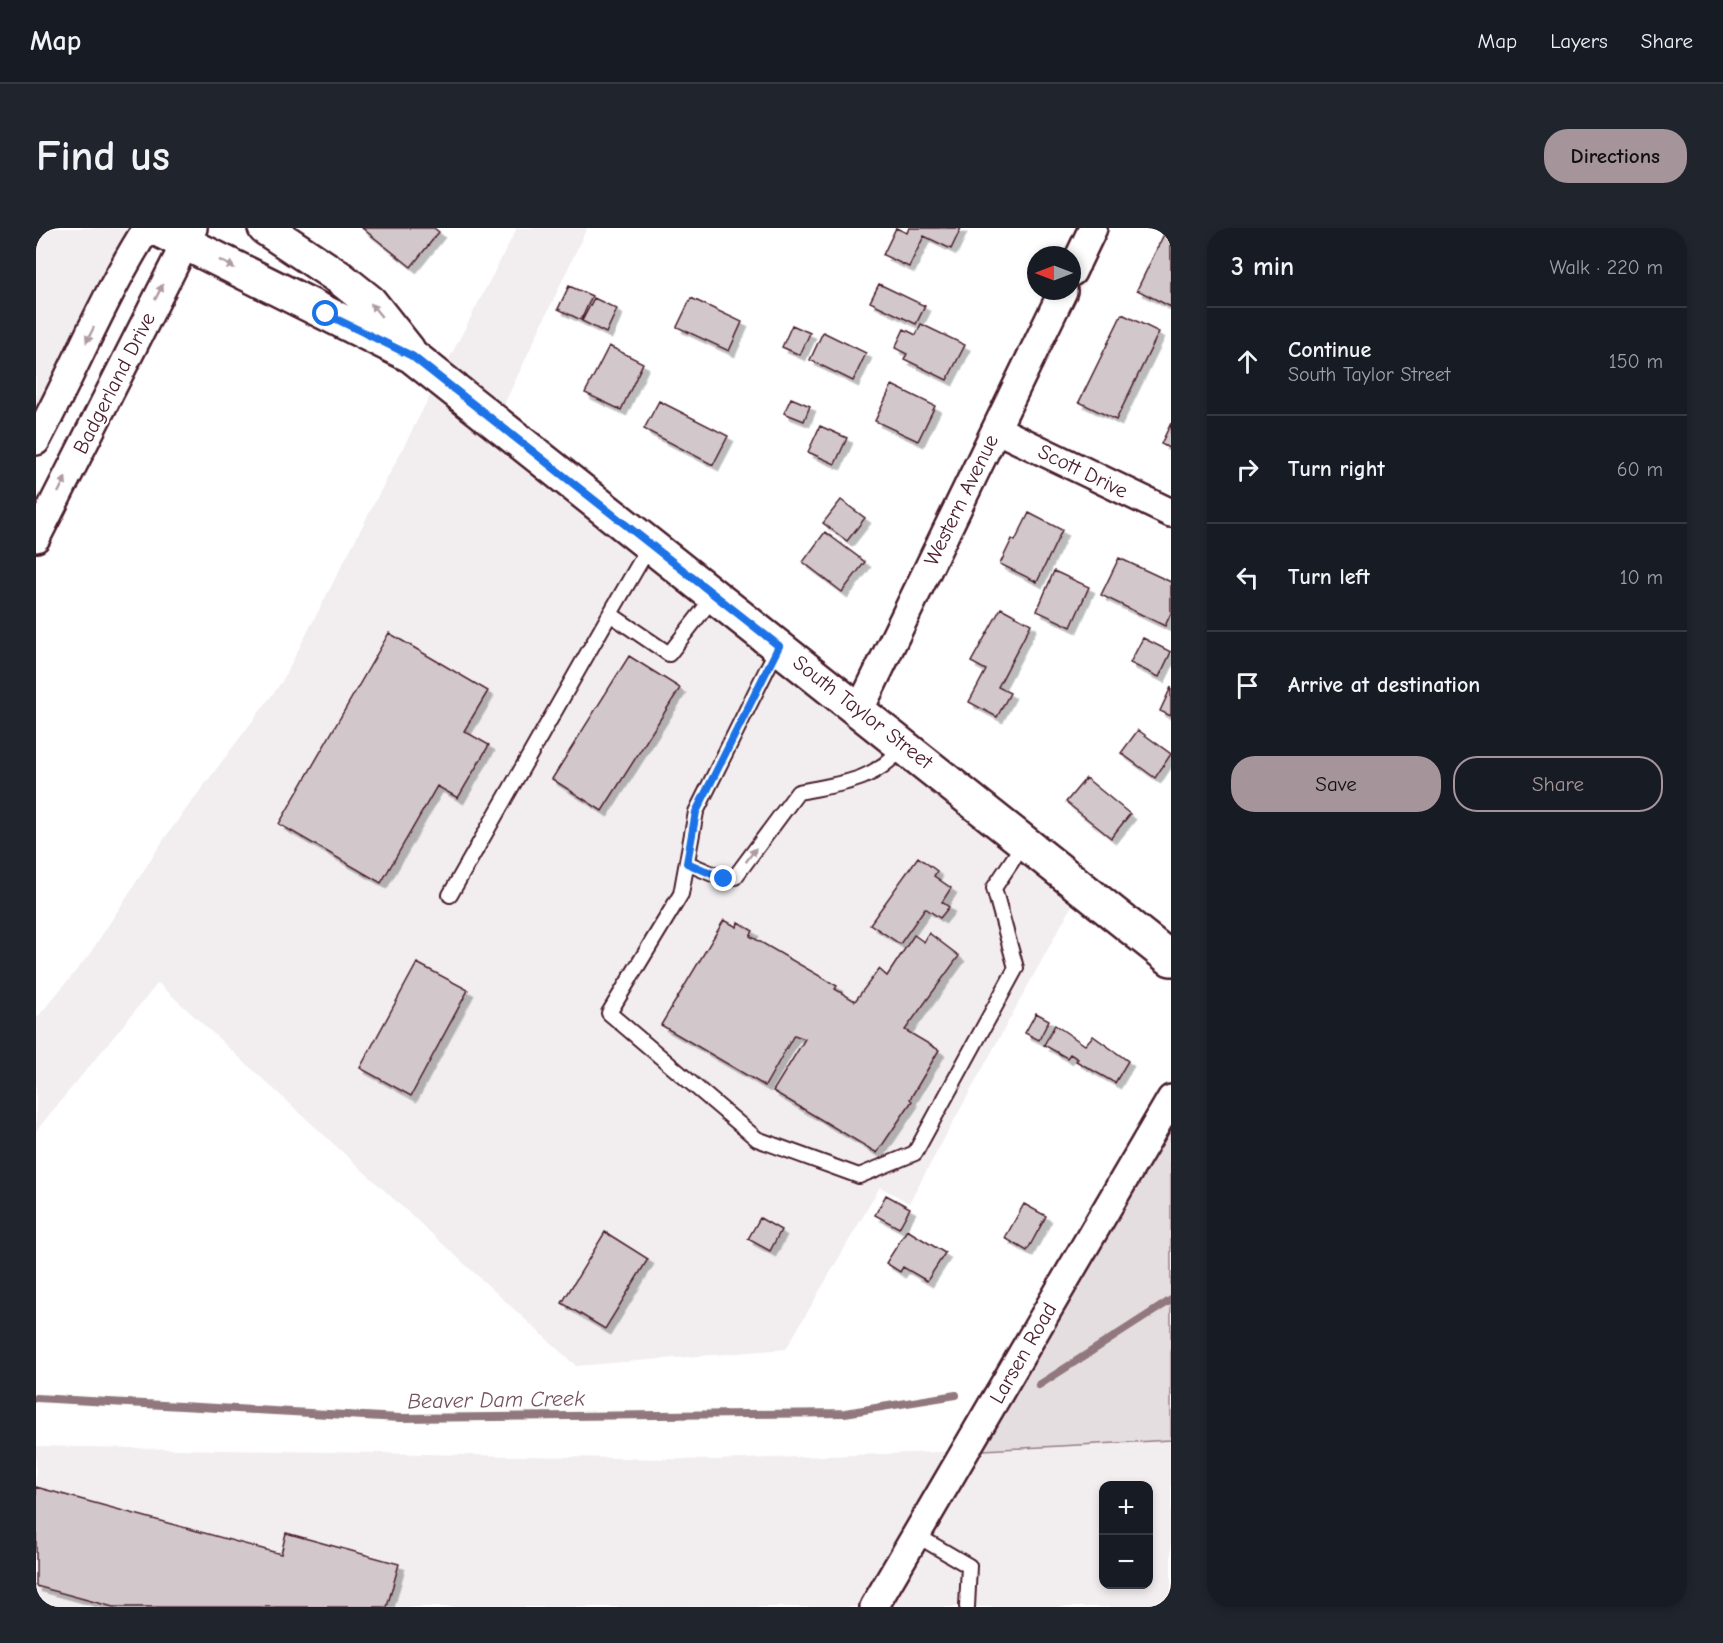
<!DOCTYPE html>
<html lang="en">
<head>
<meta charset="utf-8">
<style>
	:root { --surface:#171b24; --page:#20242c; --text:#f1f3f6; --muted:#9ea1a6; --line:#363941; --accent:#a6949b }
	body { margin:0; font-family:"Comic Neue",sans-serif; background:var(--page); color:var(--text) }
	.controls { position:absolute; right:18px; bottom:18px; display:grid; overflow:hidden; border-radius:12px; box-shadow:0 3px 9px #0003 }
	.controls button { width:54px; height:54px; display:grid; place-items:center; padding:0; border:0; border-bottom:2px solid var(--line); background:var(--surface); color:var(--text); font:30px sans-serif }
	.compass { position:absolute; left:991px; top:18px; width:54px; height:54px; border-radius:50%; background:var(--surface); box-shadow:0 3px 9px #0003; rotate:270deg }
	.stop { position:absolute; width:18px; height:18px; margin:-14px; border:4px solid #1a73e8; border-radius:50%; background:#fff }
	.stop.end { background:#1a73e8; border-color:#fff; box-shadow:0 2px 6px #0008 }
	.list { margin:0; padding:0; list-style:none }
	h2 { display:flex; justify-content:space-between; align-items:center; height:78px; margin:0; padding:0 24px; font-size:26px }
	h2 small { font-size:20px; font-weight:400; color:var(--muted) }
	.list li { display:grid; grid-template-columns:39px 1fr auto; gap:18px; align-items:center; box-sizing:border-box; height:108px; padding:0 24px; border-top:2px solid var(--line) }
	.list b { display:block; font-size:22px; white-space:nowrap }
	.list p { margin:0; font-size:20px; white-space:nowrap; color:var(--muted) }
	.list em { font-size:20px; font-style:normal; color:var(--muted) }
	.actions { display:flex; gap:12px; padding:18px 24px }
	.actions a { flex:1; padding:14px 0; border:2px solid var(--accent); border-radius:24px; text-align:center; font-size:21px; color:var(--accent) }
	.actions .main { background:var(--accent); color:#111 }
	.icon { flex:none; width:33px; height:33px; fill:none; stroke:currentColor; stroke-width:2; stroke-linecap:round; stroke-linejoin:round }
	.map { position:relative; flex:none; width:1135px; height:1379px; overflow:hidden; border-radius:24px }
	header { display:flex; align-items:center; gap:36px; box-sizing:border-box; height:84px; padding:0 30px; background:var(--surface); border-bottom:2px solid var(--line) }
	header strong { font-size:28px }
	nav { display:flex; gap:33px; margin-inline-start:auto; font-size:21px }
	.intro { display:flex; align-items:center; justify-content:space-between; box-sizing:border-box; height:144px; padding:0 36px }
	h1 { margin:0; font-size:42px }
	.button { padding:15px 27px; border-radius:24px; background:var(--accent); color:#111; font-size:21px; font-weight:700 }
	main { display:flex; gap:36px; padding:0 36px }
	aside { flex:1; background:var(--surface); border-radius:24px; box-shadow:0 3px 9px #0003 }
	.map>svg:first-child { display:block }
	.built { fill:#f2eeef; fill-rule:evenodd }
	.green { fill:#e5dee0; stroke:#987e86; stroke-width:1.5 }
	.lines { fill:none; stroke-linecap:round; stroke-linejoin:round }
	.stream { stroke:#91787e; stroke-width:8 }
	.building { fill:#d2c7cb; stroke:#4a1f2b; stroke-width:1.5; filter:url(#shadow) }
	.service-casing { stroke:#4a1f2b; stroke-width:18 }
	.minor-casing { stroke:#4a1f2b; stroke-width:32 }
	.tertiary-casing { stroke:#4a1f2b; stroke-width:38 }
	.service { stroke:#fff; stroke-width:14 }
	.minor { stroke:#fff; stroke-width:27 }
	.tertiary { stroke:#fff; stroke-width:33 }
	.oneway { fill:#ae9aa0 }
	.route { stroke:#1a73e8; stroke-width:8 }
	.labels { text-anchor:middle; stroke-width:4.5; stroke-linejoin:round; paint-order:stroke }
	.street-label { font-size:21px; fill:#4a1f2b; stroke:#fff }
	.water-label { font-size:22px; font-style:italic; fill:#74535c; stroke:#fff }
</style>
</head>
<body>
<header>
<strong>Map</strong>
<nav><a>Map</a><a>Layers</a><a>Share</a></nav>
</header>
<div class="intro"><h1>Find us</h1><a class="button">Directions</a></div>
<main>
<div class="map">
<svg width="1135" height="1379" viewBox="0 0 1135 1379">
	<defs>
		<filter id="shadow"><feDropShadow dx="5.5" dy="5.5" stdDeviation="0" flood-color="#0004"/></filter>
	</defs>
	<rect width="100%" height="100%" fill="#fff"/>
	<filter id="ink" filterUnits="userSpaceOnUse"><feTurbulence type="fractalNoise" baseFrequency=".0167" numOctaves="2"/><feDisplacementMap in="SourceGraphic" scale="12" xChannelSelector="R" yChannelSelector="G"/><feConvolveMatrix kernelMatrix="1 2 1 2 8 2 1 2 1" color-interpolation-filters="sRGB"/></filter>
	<g filter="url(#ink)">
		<path class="built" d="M0 0H111L0 213Z
			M481 0H551L460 194 1046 659 873 975 844 959 750 1121 540 1138 122 755 0 903V791L53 727 130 608 245 455Z
			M1135 1212V1379H0V1218L678 1232 929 1223ZM1068 1258H1112V1356H1068Z"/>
		<path class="green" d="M1135 869V1212L929 1223Z"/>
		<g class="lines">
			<path class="stream" d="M1003 1157 1135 1072
				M0 1170 364 1190 809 1185 920 1167"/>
		</g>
		<path class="building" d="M326 0H398L403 4 375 39Z
			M860 0 871 5 873 0H925L915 21 888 8 873 39 847 27Z
			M1131 0H1135V79L1101 62Z
			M843 56 889 78 880 96 834 74Z
			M533 58 556 68 545 92 522 81Z
			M558 70 581 81 570 105 546 93Z
			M655 70 706 94 693 123 641 99Z
			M1086 86 1123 104 1080 192 1043 174Z
			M885 96 929 117 911 152 868 131 871 126 859 120 868 101 880 107Z
			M756 97 774 105 764 127 746 119Z
			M787 104 830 125 817 153 774 132Z
			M573 118 607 135 585 182 549 165Z
			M856 157 899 178 882 213 839 193Z
			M755 170 774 178 768 193 748 185Z
			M623 173 692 208 677 237 608 201Z
			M1135 195V221L1125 216Z
			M784 198 811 210 799 236 772 224Z
			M805 272 829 290 811 313 787 295Z
			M993 285 1026 302 1001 354 964 336 976 311 979 313Z
			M789 304 829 334 806 364 767 334Z
			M1083 330 1135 354V385L1129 398 1065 367Z
			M1018 343 1053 359 1035 399 1001 383Z
			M965 380 995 396 962 459 974 465 961 489 933 474 950 442 935 434Z
			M353 405 452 463 428 503 453 517 422 570 401 558 345 655 243 596Z
			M1107 410 1135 424 1123 449 1094 435Z
			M593 428 644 460 566 583 516 551Z
			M1135 459V488L1124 483Z
			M1102 502 1135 526 1119 550 1085 525Z
			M1050 550 1094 586 1075 610 1030 574Z
			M882 629 901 643 898 648 915 660 906 674 913 679 904 690 889 680 864 716 834 696Z
			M688 692 701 699 702 694 717 703 714 708 801 758 799 761 819 773 843 741 851 748 878 707 888 714 893 705 923 728 869 802 903 822 874 871 876 873 841 925 737 863 769 811 758 807 729 858 625 797Z
			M381 735 432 762 375 868 324 840Z
			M1000 785 1013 792 1003 812 989 805Z
			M1019 797 1049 817 1057 808 1092 833 1079 855 1040 833 1042 831 1034 826 1031 830 1008 817Z
			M850 967 874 980 863 1000 839 987Z
			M988 976 1010 988 991 1023 969 1010Z
			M724 990 745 1002 734 1023 712 1011Z
			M871 1002 909 1025 891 1053 867 1039 864 1044 850 1035Z
			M569 1004 612 1031 569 1101 526 1075Z
			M0 1259 245 1326 250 1305 363 1336 351 1379H77L0 1358Z"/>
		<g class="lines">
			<defs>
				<path id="service" d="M614 317 574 386 633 426 679 367
					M742 419 660 584 645 666 573 785 721 911 823 948 879 925 980 740 958 660 988 615
					M651 635 688 651 699 649 762 564C807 555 836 555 868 518
					M414 667 574 386
					M880 1307 933 1338 931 1379"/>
				<path id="minor" d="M1036 44 1057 0
					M960 201 1135 285
					M0 213C38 143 68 67 111 0
					M0 310 157 0
					M824 481 1027 63
					M838 1379 1135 871"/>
				<path id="tertiary" d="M119 0 376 128 1135 731
					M229 0 304 50 334 74 372 122"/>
			</defs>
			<use href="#service" class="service-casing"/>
			<use href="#minor" class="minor-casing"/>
			<use href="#tertiary" class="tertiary-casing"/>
			<use href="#service" class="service"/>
			<use href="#minor" class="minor"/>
			<use href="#tertiary" class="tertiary"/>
		</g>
		<defs><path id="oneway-solid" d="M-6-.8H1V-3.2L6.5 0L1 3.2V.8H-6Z" transform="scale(1.5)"/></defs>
		<g class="oneway">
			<use href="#oneway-solid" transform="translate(191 36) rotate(27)"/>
			<use href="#oneway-solid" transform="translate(123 64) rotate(-63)"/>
			<use href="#oneway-solid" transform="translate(340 82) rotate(-129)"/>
			<use href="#oneway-solid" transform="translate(54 107) rotate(116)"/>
			<use href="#oneway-solid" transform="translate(26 257) rotate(-64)"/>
			<use href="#oneway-solid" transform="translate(715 627) rotate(-54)"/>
		</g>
	</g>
	<g class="lines" filter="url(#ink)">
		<path class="route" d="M290 86 376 128 743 418 660 584 651 635 688 651"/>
	</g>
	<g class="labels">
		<g class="street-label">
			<text transform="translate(78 155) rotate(-63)" y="7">Badgerland Drive</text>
			<text transform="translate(1047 243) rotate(26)" y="7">Scott Drive</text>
			<text transform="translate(925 272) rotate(-64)" y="7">Western Avenue</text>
			<text transform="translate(827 484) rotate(38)" y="7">South Taylor Street</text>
			<text transform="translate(987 1125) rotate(-60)" y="7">Larsen Road</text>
		</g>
		<g class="water-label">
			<text transform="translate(460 1171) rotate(-1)" y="8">Beaver Dam Creek</text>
		</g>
	</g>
</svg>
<div class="controls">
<button>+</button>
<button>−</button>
</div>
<svg class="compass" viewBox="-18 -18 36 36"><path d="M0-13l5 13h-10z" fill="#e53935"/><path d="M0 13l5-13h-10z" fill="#9ea1a6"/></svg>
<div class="stop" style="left:290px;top:86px"></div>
<div class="stop end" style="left:688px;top:651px"></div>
</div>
<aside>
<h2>3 min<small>Walk · 220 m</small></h2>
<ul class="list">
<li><svg class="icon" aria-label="ahead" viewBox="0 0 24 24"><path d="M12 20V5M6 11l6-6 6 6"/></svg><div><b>Continue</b><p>South Taylor Street</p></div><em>150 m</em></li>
<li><svg class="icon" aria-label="right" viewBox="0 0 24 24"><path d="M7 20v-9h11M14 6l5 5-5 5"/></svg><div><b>Turn right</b></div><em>60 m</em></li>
<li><svg class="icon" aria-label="left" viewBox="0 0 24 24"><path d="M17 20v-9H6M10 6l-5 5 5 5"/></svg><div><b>Turn left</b></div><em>10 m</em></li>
<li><svg class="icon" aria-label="arrive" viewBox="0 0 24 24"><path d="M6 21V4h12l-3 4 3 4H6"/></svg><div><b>Arrive at destination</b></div></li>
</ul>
<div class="actions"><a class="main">Save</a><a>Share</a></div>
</aside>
</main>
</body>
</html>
